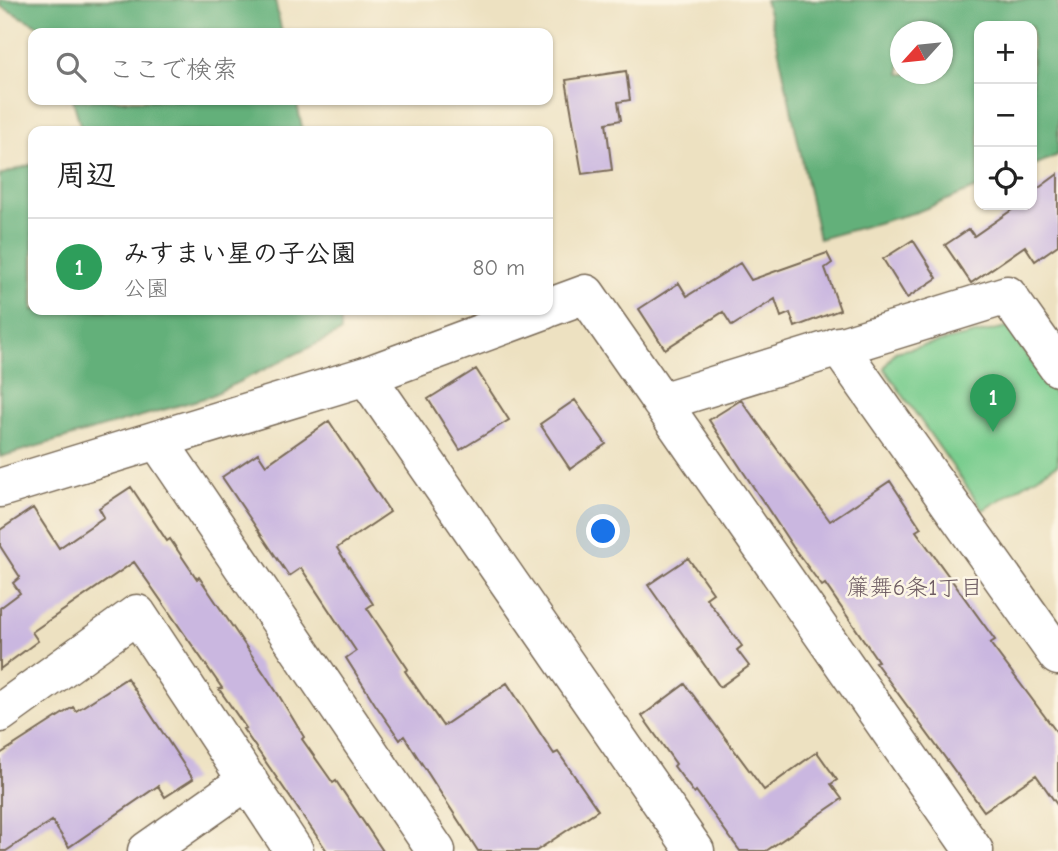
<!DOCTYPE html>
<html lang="ja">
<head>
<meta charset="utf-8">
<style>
	:root { --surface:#fff; --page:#f2f2f2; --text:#222; --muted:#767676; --line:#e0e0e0; --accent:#db2777 }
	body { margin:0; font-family:"Comic Neue","Klee One",sans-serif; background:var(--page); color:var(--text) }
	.controls { position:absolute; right:21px; top:21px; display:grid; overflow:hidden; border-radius:14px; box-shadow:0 2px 5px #0004 }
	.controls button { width:63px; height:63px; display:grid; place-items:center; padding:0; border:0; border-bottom:2px solid var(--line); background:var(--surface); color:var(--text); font:35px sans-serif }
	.compass { position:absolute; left:890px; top:21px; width:63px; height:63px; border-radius:50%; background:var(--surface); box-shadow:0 2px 5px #0004; rotate:243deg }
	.you { position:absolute; left:604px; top:532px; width:24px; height:24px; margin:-18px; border:5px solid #fff; border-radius:50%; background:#1a73e8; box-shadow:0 0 0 10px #1a73e833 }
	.badge { display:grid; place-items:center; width:46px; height:46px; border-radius:50%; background:var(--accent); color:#fff; font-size:23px; font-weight:700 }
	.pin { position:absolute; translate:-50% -58px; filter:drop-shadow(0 2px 4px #0008) }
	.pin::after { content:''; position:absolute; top:37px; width:24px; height:21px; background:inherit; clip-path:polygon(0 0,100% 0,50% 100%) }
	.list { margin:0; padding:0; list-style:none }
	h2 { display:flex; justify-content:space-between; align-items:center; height:91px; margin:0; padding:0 28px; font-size:30px }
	h2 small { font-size:23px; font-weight:400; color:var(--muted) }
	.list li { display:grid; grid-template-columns:46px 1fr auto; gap:21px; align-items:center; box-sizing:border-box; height:98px; padding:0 28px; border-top:2px solid var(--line) }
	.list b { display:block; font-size:26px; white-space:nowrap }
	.list p { margin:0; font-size:23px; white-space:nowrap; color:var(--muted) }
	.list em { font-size:23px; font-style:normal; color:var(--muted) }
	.icon { flex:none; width:38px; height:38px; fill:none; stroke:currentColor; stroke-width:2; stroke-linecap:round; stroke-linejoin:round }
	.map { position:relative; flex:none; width:1058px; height:851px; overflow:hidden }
	.search { position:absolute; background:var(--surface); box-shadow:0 2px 5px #0004; left:28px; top:28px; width:525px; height:77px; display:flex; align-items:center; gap:18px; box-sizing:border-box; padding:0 24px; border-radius:14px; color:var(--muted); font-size:26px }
	.panel { position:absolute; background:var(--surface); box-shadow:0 2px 5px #0004; left:28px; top:126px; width:525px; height:189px; border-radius:14px }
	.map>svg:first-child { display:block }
	.green { fill:#7acd8f; stroke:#5a7c56; stroke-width:2 }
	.forest { fill:#63b07a; stroke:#4f6d4c; stroke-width:2; fill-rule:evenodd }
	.building { fill:#cab7e0 }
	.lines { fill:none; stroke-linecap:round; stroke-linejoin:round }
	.minor-casing { stroke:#796a57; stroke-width:41 }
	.minor { stroke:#fff; stroke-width:38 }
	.labels { text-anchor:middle; stroke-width:5; stroke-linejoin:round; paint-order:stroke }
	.neighbourhood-label { font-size:23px; fill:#6d5b62; stroke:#fcf5e5 }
</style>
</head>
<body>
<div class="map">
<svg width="1058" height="851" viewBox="0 0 1058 851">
	<rect width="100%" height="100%" fill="#fcf5e5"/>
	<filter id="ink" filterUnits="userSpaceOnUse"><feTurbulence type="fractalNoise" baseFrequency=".0143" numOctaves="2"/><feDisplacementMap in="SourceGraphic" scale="14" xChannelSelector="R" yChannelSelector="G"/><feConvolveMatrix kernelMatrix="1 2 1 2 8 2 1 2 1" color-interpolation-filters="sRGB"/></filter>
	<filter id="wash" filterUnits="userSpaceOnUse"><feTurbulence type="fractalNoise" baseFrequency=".00686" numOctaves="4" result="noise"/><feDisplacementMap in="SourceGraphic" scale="28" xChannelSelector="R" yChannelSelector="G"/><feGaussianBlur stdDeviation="1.57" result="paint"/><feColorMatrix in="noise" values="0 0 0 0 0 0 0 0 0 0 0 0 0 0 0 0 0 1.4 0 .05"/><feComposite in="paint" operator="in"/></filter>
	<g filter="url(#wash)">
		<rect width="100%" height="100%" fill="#ede1c1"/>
		<path class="green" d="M1007 327 1058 399V464L983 510 884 368 895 352Z"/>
		<path class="forest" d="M0 0H275L282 33H52L0 6Z
			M765 0H1058V155L1032 166V26H979V187L917 212 819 239 776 38ZM900 32H942V74H900Z
			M73 100H296L303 131H82Z
			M33 164V310H341V332L208 397 0 457V175Z"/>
		<g id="blocks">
			<path class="building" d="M626 71 630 100 618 102 621 120 606 123 612 170 582 174 566 80Z
				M1058 174V245L1035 261 1025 246 971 283 945 245 969 229 974 236 1019 205H1032V193Z
				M913 240 937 278 907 298 883 259Z
				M827 253 832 263 825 268 840 310 795 327 790 313 781 317 775 299 732 326 723 312 665 349 639 309 679 283 687 296 740 263 751 280Z
				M476 369 509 420 460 450 428 399Z
				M575 400 606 444 570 469 540 424Z
				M741 400 830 521 890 481 921 528 916 531 995 640 990 643 1058 734V806L1036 775 984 811 875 662 878 661 825 584 822 586 793 547 709 420Z
				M329 421 390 512 337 548 373 604 367 608 408 669 405 671 443 726 507 683 554 754 558 752 598 810 536 851H478L404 736 400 740 375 704 346 658 356 651 301 568 289 576 222 477 258 453 266 465Z
				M131 487 167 541 170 539 197 579 199 577 278 694 304 737 302 739 333 783 336 781 383 851H327L243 729 246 728 219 689 222 688 134 562 32 632 38 641 0 669V608L20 593 13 583 20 577 0 546V530L33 508 59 548 104 517 99 508Z
				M688 558 713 593 706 598 742 646 737 650 749 666 720 687 648 585Z
				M127 678 193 779 165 797 158 786 69 847 52 821 6 851H0V754L73 707 76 711Z
				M685 684 764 790 817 752 837 780 831 784 842 799 766 851H740L696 791 694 793 674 766 676 764 642 716Z"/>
		</g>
	</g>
	<g filter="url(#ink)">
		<use href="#blocks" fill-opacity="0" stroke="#796a57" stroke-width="2"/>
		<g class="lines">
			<defs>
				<path id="minor" d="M548 308 586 294 974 851
					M838 346 1058 656
					M366 376 695 851
					M661 402 1007 295 1058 367
					M158 441 436 851
					M0 488 366 376 544 310
					M0 713 137 614 294 851
					M147 851 248 780"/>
			</defs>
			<use href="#minor" class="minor-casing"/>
			<use href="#minor" class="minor"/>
		</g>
	</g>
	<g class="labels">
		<g class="neighbourhood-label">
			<text x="915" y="595">簾舞6条1丁目</text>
		</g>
	</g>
</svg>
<div class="controls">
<button>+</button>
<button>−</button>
<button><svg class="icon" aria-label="locate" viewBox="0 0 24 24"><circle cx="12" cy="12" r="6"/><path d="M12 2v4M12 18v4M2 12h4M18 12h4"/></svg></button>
</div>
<svg class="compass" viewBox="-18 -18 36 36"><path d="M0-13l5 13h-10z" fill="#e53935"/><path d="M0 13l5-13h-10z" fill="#767676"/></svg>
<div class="you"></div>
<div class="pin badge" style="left:993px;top:432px;background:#2e9e5b">1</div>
<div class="search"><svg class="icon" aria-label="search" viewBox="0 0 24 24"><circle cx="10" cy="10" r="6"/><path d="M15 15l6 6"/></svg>ここで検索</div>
<section class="panel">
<h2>周辺<small></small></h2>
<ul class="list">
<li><span class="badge" style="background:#2e9e5b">1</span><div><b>みすまい星の子公園</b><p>公園</p></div><em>80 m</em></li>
</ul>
</section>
</div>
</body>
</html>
